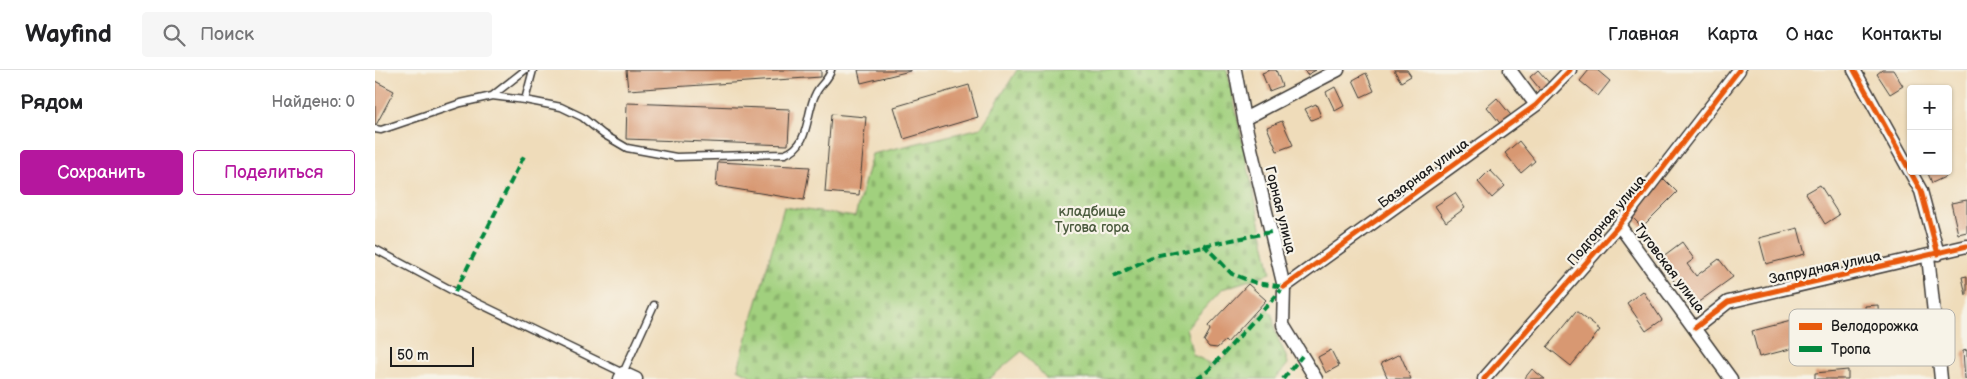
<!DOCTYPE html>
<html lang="ru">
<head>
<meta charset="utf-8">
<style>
	:root { --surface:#fff; --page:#f6f6f6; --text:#202124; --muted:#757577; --line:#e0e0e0; --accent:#b5179e }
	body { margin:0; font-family:"Balsamiq Sans",sans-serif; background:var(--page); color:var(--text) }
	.controls { position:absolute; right:15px; top:15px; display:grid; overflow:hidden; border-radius:5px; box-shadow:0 1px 4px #0004 }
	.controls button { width:45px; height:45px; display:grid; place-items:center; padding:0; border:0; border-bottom:1px solid var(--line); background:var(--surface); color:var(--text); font:25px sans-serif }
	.scale { position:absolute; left:15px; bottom:12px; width:84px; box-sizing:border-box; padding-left:5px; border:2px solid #1c1c1c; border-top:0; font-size:14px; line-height:18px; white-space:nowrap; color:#1c1c1c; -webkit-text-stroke:4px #f7f3e8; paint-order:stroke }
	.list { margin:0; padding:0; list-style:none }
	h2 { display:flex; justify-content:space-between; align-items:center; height:65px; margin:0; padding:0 20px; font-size:21px }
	h2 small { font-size:16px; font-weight:400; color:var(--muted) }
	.actions { display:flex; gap:10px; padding:15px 20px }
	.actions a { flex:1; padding:11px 0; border:1px solid var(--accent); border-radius:5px; text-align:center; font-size:18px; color:var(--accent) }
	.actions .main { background:var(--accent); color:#fff }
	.icon { flex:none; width:28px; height:28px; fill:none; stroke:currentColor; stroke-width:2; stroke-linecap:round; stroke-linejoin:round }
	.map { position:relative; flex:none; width:1592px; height:309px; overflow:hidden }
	header { display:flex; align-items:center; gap:30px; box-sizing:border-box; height:70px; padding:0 25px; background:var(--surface); border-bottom:1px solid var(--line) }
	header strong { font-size:24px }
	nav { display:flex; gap:28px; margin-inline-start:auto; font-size:18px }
	.search { width:350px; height:45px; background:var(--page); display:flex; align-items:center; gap:12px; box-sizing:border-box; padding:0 18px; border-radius:5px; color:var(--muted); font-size:19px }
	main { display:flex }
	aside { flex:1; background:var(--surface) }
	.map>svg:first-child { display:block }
	.cemetery { fill:url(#cemetery-stones); stroke:#5e764d }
	.building { fill:#d89872 }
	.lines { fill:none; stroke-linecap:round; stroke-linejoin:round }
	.service-casing { stroke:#3c3934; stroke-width:9 }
	.minor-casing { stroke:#3c3934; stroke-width:15 }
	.service { stroke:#fff; stroke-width:6 }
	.minor { stroke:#fff; stroke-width:12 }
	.quiet { stroke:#00873e; stroke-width:4; stroke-dasharray:8 4; stroke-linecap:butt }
	.cycleway-casing { stroke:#f7f3e8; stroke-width:8 }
	.cycleway { stroke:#e8590c; stroke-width:5 }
	.labels { text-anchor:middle; stroke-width:4.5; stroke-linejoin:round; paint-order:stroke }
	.street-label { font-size:14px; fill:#1c1c1c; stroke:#f7f3e8 }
	.park-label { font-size:14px; fill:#4b5b3e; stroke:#f7f3e8 }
	.key { fill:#f7f3e8; stroke:#b5b2ab; stroke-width:1 }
	.key-label { font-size:14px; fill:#1c1c1c }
</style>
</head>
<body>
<header>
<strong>Wayfind</strong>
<div class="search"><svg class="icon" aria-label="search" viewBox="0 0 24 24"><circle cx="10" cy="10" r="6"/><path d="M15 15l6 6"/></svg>Поиск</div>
<nav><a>Главная</a><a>Карта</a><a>О нас</a><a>Контакты</a></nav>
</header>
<main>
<aside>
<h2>Рядом<small>Найдено: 0</small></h2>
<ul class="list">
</ul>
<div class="actions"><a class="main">Сохранить</a><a>Поделиться</a></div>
</aside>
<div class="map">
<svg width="1592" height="309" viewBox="0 0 1592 309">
	<defs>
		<pattern id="cemetery-stones" width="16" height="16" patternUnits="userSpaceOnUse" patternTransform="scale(1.25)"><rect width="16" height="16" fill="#a1d07e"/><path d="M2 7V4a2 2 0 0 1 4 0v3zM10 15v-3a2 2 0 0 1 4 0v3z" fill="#8ab26c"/></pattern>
	</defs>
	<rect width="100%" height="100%" fill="#f7f3e8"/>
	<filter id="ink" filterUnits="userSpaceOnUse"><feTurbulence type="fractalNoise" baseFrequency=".02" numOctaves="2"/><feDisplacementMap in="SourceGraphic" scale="10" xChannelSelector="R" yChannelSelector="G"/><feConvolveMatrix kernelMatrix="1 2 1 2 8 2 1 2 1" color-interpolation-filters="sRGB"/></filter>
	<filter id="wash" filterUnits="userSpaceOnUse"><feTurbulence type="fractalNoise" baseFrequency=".0096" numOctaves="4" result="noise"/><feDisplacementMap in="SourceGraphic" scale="20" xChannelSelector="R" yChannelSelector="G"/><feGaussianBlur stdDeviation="1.12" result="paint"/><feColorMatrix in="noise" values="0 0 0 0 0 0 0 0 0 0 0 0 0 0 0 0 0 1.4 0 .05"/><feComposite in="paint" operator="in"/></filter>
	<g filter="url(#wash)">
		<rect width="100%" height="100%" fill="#efdcba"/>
		<path class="cemetery" d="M642 0H852L896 203 847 219 811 258 818 285 841 296 892 239C900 246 898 251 900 260 903 272 911 282 913 294L900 309H672L647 281 614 309H382L363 299 409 137 480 147 497 84 606 58Z"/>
		<g id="blocks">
			<path class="building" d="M251 0H446V7L253 20Z
				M483 0H535V1L486 13Z
				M895 0H901L907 16 894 21 887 3Z
				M929 0H941L932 5Z
				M1019 0H1032L1036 6 1026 12Z
				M1163 0 1177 16 1168 23 1155 7Z
				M1214 0H1222L1235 11 1223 26 1205 11Z
				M1507 0H1518L1528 16 1515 24 1502 4Z
				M991 3 999 21 986 27 978 10Z
				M0 11 19 21 0 57Z
				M594 15 603 47 529 69 519 37Z
				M960 17 969 36 960 41 951 22Z
				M1122 28 1139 49 1128 57 1112 37Z
				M252 33 415 39 413 75 251 69Z
				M941 34 946 46 936 50 930 39Z
				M456 44 491 47 484 125 450 122Z
				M907 51 918 75 902 81 892 57Z
				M1144 71 1160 91 1146 103 1130 83Z
				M343 92 435 97 429 130 341 116Z
				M1115 100 1130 116 1117 128 1103 112Z
				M1552 101H1570L1572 106 1557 113Z
				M1289 109 1302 122 1267 157 1254 144Z
				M1445 115 1464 145 1450 154 1431 123Z
				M1080 123 1090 138 1071 152 1060 136Z
				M1592 130V162L1583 164 1576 133Z
				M1423 158 1430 184 1391 194 1384 168Z
				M1307 172 1319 189 1312 194 1321 206 1344 189 1358 207 1318 236 1283 190Z
				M1592 206V225H1591L1587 207Z
				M873 214 891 230 852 273 850 271 842 278 834 277 829 271 835 260 833 256Z
				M1268 221 1287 250 1271 261 1252 233Z
				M1503 235 1505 277H1492L1490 236Z
				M1201 241 1225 260 1196 296 1172 277Z
				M1416 251 1423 277 1384 287 1377 261Z
				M956 280 964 296 951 303 943 287Z
				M1592 280V309H1590L1588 281Z
				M1025 284 1036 309H1013L1006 293Z
				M1157 299 1170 309H1149Z
				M1473 300V309H1440V303Z"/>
		</g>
	</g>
	<g filter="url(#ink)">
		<use href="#blocks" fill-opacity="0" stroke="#3c3934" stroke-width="1"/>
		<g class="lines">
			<defs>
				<path id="service" d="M158 0 150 30 186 37 207 47 228 64 252 78 301 87 410 84C436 75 430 43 441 23 445 14 454 10 456 0
					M117 26 150 30
					M0 59 6 60 86 33 117 26 150 0
					M0 179 80 222 248 303 279 235"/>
				<path id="minor" d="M860 0 869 49 909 217 908 255 941 309
					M1135 0 1161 35
					M1479 0 1546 121 1563 184
					M869 49 963 0
					M1244 155 1356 309
					M1553 186 1566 309
					M909 217 1161 35 1195 0
					M1320 258 1353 232 1592 176
					M245 309 248 303 261 309
					M1109 309 1244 155 1364 0"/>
			</defs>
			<use href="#service" class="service-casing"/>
			<use href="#minor" class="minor-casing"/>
			<use href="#service" class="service"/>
			<use href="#minor" class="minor"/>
			<path class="quiet" d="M828 174 857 204 881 213 909 217
				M739 206 779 186 896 162
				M80 222 149 86
				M821 309 833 301 909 217
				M908 309 927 286"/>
			<defs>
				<path id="cycleway" d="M1479 0 1546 121 1563 184
					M909 217 1161 35 1195 0
					M1320 258 1353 232 1592 176
					M1109 309 1244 155 1364 0"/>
			</defs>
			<use href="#cycleway" class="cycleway-casing"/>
			<use href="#cycleway" class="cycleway"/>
		</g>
	</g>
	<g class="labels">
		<g class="street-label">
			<text transform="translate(1048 103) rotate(-36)" y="5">Базарная улица</text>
			<text transform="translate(906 140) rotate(76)" y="5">Горная улица</text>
			<text transform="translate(1231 150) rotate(-50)" y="5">Подгорная улица</text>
			<text transform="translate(1450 197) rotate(-12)" y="5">Запрудная улица</text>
			<text transform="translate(1295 198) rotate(53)" y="5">Туговская улица</text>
		</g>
		<g class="park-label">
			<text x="717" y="146">кладбище<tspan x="717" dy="16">Тугова гора</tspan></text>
		</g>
	</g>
	<rect x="1414" y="239" width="166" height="57" rx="8" class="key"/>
	<rect x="1424" y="253" width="23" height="7" fill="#e8590c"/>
	<rect x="1424" y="276" width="23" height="6" fill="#00873e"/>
	<g class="key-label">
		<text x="1456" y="261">Велодорожка</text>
		<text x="1456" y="284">Тропа</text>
	</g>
</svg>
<div class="controls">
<button>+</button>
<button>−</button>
</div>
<div class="scale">50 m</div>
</div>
</main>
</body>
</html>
